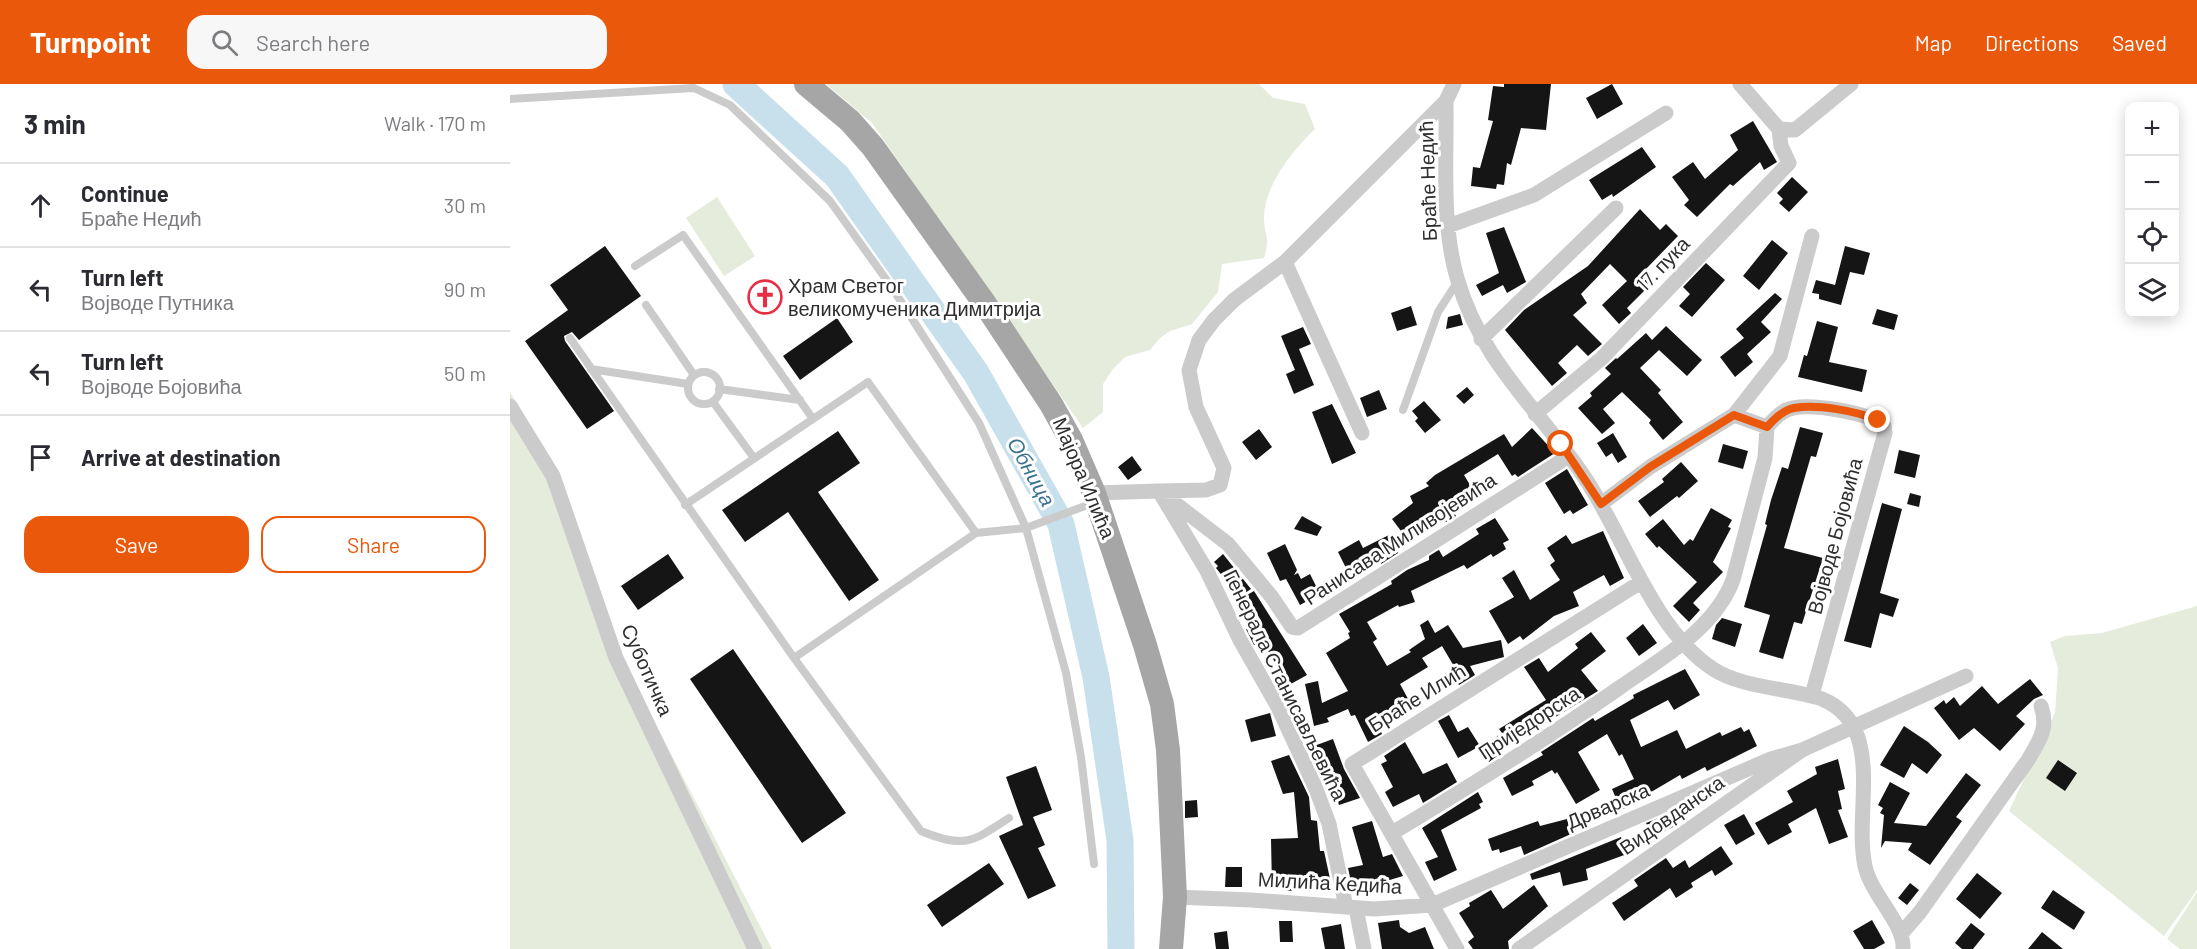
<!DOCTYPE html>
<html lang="en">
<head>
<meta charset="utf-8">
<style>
	:root { --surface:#fff; --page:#f7f7f7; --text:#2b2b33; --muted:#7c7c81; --line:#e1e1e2; --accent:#ea580c }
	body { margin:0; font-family:Barlow,sans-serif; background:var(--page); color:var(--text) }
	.controls { position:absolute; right:18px; top:18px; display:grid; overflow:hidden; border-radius:12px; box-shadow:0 3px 15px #0003 }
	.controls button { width:54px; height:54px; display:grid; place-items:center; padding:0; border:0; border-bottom:2px solid var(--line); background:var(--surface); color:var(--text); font:30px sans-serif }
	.stop { position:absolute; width:18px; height:18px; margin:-14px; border:4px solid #ea580c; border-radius:50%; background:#fff }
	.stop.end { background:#ea580c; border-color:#fff; box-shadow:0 2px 6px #0008 }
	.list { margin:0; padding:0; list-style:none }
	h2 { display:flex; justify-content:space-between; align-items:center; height:78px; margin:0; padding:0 24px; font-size:26px }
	h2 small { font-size:20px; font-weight:400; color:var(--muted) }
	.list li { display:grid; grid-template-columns:39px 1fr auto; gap:18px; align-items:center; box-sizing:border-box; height:84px; padding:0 24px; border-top:2px solid var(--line) }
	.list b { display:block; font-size:22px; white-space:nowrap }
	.list p { margin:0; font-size:20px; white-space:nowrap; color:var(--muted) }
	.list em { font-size:20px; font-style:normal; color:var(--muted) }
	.actions { display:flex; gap:12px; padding:18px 24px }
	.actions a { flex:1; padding:14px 0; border:2px solid var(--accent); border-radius:18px; text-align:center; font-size:21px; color:var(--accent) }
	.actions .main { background:var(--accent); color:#fff }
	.icon { flex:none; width:33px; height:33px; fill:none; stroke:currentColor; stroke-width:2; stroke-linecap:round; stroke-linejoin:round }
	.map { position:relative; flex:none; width:1687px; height:865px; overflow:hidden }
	header { display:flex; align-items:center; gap:36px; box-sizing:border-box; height:84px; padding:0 30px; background:var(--accent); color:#fff }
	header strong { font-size:28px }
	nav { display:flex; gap:33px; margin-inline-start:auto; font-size:21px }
	.search { width:420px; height:54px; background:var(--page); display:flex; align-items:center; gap:15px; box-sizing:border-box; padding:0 21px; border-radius:18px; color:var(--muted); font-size:22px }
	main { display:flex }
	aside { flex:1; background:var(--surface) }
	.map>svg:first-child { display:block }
	.green { fill:#e5ecdc }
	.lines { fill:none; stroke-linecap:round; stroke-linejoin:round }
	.river { stroke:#c7e0ec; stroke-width:27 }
	.building { fill:#151515 }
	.lane { stroke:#cbcbcb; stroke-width:8 }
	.street { stroke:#cbcbcb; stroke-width:15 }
	.primary { stroke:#a6a6a6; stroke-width:24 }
	.route { stroke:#ea580c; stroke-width:8 }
	.labels { text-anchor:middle; stroke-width:6; stroke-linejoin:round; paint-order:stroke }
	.street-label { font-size:20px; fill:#2e2e2e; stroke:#fff }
	.poi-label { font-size:20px; fill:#2e2e2e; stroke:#fff; text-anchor:start }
	.water-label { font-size:21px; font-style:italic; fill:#3a7492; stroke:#fff }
</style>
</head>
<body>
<header>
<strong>Turnpoint</strong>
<div class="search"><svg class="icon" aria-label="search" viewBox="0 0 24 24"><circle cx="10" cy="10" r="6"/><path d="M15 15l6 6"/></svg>Search here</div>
<nav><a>Map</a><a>Directions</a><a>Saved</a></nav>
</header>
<main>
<aside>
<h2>3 min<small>Walk · 170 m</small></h2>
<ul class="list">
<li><svg class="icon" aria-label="ahead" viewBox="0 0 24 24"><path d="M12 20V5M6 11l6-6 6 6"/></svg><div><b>Continue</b><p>Браће Недић</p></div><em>30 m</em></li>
<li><svg class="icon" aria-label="left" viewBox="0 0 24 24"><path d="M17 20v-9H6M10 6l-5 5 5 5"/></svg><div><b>Turn left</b><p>Војводе Путника</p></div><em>90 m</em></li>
<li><svg class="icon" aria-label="left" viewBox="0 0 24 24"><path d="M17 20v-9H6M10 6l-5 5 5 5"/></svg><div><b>Turn left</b><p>Војводе Бојовића</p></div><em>50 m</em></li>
<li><svg class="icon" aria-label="arrive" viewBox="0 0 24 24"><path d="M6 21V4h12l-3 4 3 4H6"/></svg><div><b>Arrive at destination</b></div></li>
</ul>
<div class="actions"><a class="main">Save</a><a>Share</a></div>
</aside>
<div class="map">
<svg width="1687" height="865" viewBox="0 0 1687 865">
	<rect width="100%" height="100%" fill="#fff"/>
	<path class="green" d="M316 0H749L763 14 795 20 805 45C783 66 755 100 754 133 754 153 761 150 754 174L712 180 708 208 682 240 660 247 650 254 640 266 615 273 603 285 593 300V328L573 344 362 39Z
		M207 113 245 172 214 192 176 134Z
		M0 308 49 390 111 573 262 865H0Z
		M1687 522V806L1654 852 1499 727 1545 629 1548 584 1540 558 1555 552 1592 549Z
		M1687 808V865H1670L1657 855Z"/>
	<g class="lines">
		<path class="river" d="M226 0 327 92 466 289 551 440 586 593 610 756 611 865"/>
	</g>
	<path class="building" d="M994 0H1041L1036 46 1011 44 1001 81 997 79 994 101 987 100 986 105 961 102 963 83 970 84 983 37 978 36 983 2 994 3Z
		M1102 0 1113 20 1087 35 1076 14Z
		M1243 37 1267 78 1254 86 1250 78 1223 102 1220 100 1187 133 1174 121 1179 116 1162 93 1183 78 1195 95 1228 66 1220 51Z
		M1132 63 1146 83 1103 113 1102 110 1092 116 1079 96Z
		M1282 93 1298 108 1279 128 1269 119 1273 115 1267 109Z
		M1130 125 1150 146 1156 140 1168 152 1135 186 1145 196 1117 224 1121 229 1109 240 1092 221 1117 197 1100 180 1071 210 1077 219 1063 231 1092 260 1078 272 1067 261 1048 279 1057 289 1042 302 995 246 1014 226 1078 182Z
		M994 143 1016 198 997 209 993 201 972 212 966 201 989 189 976 149Z
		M1262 156 1278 169 1249 206 1233 192Z
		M95 162 131 212 69 256 62 248 54 252 55 257 104 327 77 345 15 257 58 226 40 201Z
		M1335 162 1360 169 1354 191 1340 188 1331 221 1309 215V210L1302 209 1306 196 1325 201Z
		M1196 179 1215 196 1182 233 1169 222 1180 210 1173 203Z
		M255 199 267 218 265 226H255L243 208Z
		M1265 209 1272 215 1251 238 1261 248 1237 270 1243 278 1225 293 1210 273 1234 254 1226 245Z
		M901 222 907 241 887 247 881 229Z
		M1367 225 1388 231 1384 246 1362 240Z
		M950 230 953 241 936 245 938 233Z
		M327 234 343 258 290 296 273 272Z
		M1307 237 1328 243 1319 278 1357 286 1352 308 1288 293 1294 271 1297 272Z
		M1156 242 1192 276 1177 292 1149 266 1130 284 1151 306 1148 309 1173 338 1153 356 1139 339 1141 336 1112 308 1093 325 1105 339 1092 350 1068 324 1082 312 1080 309 1101 290 1095 284 1106 274 1107 275 1136 249 1142 256Z
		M793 243 801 260 789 265 804 301 784 310 776 290 785 286 771 252Z
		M957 303 964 311 954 320 946 312Z
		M869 306 877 325 857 333 850 314Z
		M914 317 931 336 915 349 905 337 908 334 902 327Z
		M822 320 846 369 822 380 802 328Z
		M1290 343 1313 349 1306 373 1301 372 1274 464 1313 474 1292 540 1284 538 1273 575 1249 568 1260 531 1234 523 1257 441 1255 440 1261 416 1272 383 1278 385Z
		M1022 344 1045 369 1008 393 1005 390 1002 392 988 370 954 391 963 406 939 419 946 432 936 438 929 425 894 451 882 435 903 419 900 412 919 402 916 399 925 391 994 350 1002 363Z
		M749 345 762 363 746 376 732 358Z
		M328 347 350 379 308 408 369 496 339 517 278 428 235 458 212 426Z
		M1103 349 1117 373 1108 379 1102 369 1096 373 1087 359Z
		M1213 360 1238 367 1233 385 1208 378Z
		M1389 366 1410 371 1405 394 1384 389Z
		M622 372 632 386 618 396 608 383Z
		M1171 378 1188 397 1169 414 1167 412 1140 433 1128 417 1154 398 1152 395Z
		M1057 385 1078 421 1063 430 1060 426 1054 430 1035 399Z
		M1400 409 1411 412 1409 423 1397 420Z
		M1372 419 1392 425 1370 509 1389 515 1383 533 1370 529 1361 564 1334 557Z
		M1201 424 1222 436 1218 443 1221 444 1203 478 1213 488 1183 519 1190 526 1179 538 1163 522 1187 498 1149 462 1147 464 1135 450 1153 435 1174 461 1180 455 1183 457Z
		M792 432 812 443 807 452 784 445Z
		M985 434 999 456 993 459 996 465 983 473 981 470 957 485 954 481 901 507 905 518 889 523 888 521 857 538 867 555 863 558 877 582 901 568 899 566 915 555 910 541 918 536 925 549 938 541 953 564 991 556 994 573 960 582 965 591 949 601 940 587 945 584 932 562 912 574 918 583 890 600 903 624 869 643 872 650 858 658 845 631 841 632 838 625 817 634 819 638 804 642 795 600 808 597 812 619 838 607 816 569 840 554 838 549 840 548 829 530 882 500 881 497 897 486 919 476V472L927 467 929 466 933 473 969 450 966 445Z
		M1093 447 1114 494 1100 502 1094 491 1063 508 1069 522 1044 532 1013 556 1010 552 998 560 979 527 1004 513 992 494 1004 486 1020 516 1050 496 1040 481 1045 477 1037 464 1056 451 1062 460Z
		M879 451 888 469 871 480 867 472 838 488 828 468 849 456 853 464Z
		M775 460 787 486 784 491 788 489 791 495 800 490 810 510 790 521 776 495 770 497 757 469Z
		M158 470 174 494 128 526 111 502Z
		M713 470 741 505 729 513 706 484 708 482 704 478Z
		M744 507 797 591 779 601 752 557 744 561 736 545 751 537 737 511Z
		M1212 534 1232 540 1225 563 1202 555 1206 541Z
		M1133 540 1147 559 1129 572 1116 554Z
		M1081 548 1096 567 1071 586 1088 607 993 665 994 667 979 678 970 664 992 649 989 645 1036 616 1014 583 1029 574 1038 588 1068 564 1065 560Z
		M223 565 336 729 292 759 180 595Z
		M1175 585 1190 611 1164 626 1158 616 1120 636 1131 663 1167 646 1176 665 1210 648 1212 652 1231 643 1234 648 1239 645 1247 662 1197 687 1195 683 1172 695 1170 691 1131 714 1132 716 1111 726 1102 705 1124 695 1112 670 1109 672 1097 650 1068 668 1090 706 1066 720 1047 688 1045 690 1042 686 1022 697 1024 701 1002 712 993 694 1033 671 1031 668 1083 634 1085 637 1124 614 1123 611Z
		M1520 595 1533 611 1524 615 1506 632 1515 640 1490 667 1464 644 1449 656 1424 624 1434 616 1436 620 1444 613 1450 622 1472 602 1488 620Z
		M760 629 766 652 741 658 735 636Z
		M939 631 948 648 958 643 970 662 948 674 928 637Z
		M1394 642 1418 658 1432 671 1417 690 1402 679 1394 694 1370 681Z
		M823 655 834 685 850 714 829 721 818 690 811 692 799 667 805 664 804 662Z
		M895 658 913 690 937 679 947 698 913 719 909 710 883 723 875 708 883 703 871 680 877 677 874 672Z
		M779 671 799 713 801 736 807 737 810 767H814L822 804 776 807V803L762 804 761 755 788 754 784 708 773 710 761 677Z
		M1328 675 1335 705 1328 707 1332 725 1328 726 1338 753 1319 760 1306 724 1278 740 1282 748 1258 761 1245 739 1283 718 1277 707 1307 690 1305 683Z
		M1548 676 1567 689 1555 707 1536 694Z
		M526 682 542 726 523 733 535 761 528 764 546 802 518 815 489 752 513 741 496 693Z
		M1456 689 1471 701 1446 733 1452 737 1420 781 1398 766 1402 759 1375 757 1371 764 1374 731 1370 729 1373 724 1368 721 1380 698 1400 709 1384 739 1416 742Z
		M968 708 973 718 969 720 971 724 931 746 947 786 924 797 915 778 928 773 912 744Z
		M687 716 688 733 675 734V717Z
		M1161 729 1167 741 1143 753 1136 739Z
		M1234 730 1245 750 1226 761 1214 741Z
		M1057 735 1061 750 1014 771 1011 762 990 769 989 765 982 767 978 755 1028 737 1030 742Z
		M862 737 873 773 882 770 893 792 843 807 838 784 853 781 842 743Z
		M1111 753 1117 770 1076 785 1078 796 1053 802 1050 788 1022 796 1020 790Z
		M1211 762 1223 780 1205 792 1202 786 1181 799 1183 803 1166 814 1160 804 1114 837 1102 819 1128 802 1124 796 1156 774 1163 784 1175 776 1179 784Z
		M479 779 494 800 432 843 417 821Z
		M716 783H732V803H715Z
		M1467 789 1492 809 1470 835 1446 815Z
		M1400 799 1409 806 1397 821 1388 814Z
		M1024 801 1038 822 998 857 999 865H963L958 858 964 853 949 829 960 822 959 819 981 806 993 825Z
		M1543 806 1575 828 1564 846 1531 824Z
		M889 836 890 843 899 849 915 843 924 865H872L868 839Z
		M1362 836 1375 859 1364 865H1354L1343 847Z
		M769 837H782L783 858H770Z
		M1461 839 1475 850 1463 865H1452L1445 859Z
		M831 840 835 865H815L811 844Z
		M717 847 719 865H706L704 849Z
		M1532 848 1553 865H1518Z"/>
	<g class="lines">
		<path class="lane" d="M0 15 184 4 220 21 320 117 383 205 469 339 516 444 583 419
			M125 182 173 151 303 335
			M136 221 184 291
			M60 254 284 574
			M81 285 178 300
			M178 304a16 16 0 1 1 32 0a16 16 0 1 1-32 0Z
			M209 305 290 316
			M203 318 244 374
			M893 326 928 228 948 197
			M175 421 358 298 466 449
			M499 734C462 758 454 765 411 747L284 574 466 449 516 444 556 589 571 673 584 780"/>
		<path class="street" d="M944 0 936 17C937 75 931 138 947 194 972 280 1028 323 1075 394 1114 452 1143 546 1203 585 1232 604 1279 604 1312 615 1377 642 1343 727 1355 782 1361 811 1395 840 1393 865
			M1230 0 1269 45 1285 46 1341 0
			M938 142 1024 111 1156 29
			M775 178 852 349
			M971 255 1106 124
			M0 322 43 392 106 574 245 865
			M1025 330 1092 274 1279 79 1271 62 1269 45
			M1224 331 1270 272 1302 152
			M584 409 649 407 718 460 761 512 782 543 788 544 1059 372
			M1091 420 1140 383 1224 331 1257 343
			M882 749C959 703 1035 656 1109 604 1150 575 1204 546 1223 496L1255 374 1257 343C1264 335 1272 326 1283 324 1303 320 1359 328 1374 342L1375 349 1302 611
			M665 813 741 816 864 825 922 821 1261 675 1292 666
			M836 823 819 740 806 705 768 623 730 556 697 487 649 407 696 406 710 401 714 384 686 323 679 286 689 256 704 236 724 216 775 178 936 17
			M846 824 854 865
			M1391 850 1410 828 1518 676C1529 657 1539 644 1531 622
			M947 865 842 680 1131 498
			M1009 865 1292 666 1456 592"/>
		<path class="primary" d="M296 0 340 37 363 63 475 220 541 320 561 356 584 409 635 561 652 620 658 666 665 813 661 865"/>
	</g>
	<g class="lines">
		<path class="route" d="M1051 360 1091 420 1140 383 1224 331 1257 343C1264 335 1273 326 1284 324 1308 320 1346 327 1368 336"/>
	</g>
	<defs>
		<symbol id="church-ring" viewBox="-11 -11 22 22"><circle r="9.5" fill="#fff" stroke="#e92d43" stroke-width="1.5"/><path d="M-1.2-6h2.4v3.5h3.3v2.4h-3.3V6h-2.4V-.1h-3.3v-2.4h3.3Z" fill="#e92d43"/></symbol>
	</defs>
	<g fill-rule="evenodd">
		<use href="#church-ring" x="236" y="194" width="38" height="38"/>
	</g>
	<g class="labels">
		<g class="street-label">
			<text transform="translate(918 97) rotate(-92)" y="7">Браће Недић</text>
			<text transform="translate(1153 180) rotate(-46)" y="7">17. пука</text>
			<text transform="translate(574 394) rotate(67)" y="7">Мајора Илића</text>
			<text transform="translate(1325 452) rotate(-75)" y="7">Војводе Бојовића</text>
			<text transform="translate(890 455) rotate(-33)" y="7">Ранисава Миливојевића</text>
			<text transform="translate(137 586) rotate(66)" y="7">Суботичка</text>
			<text transform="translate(775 601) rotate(64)" y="7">Генерала Станисављевића</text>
			<text transform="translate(907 614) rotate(-32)" y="7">Браће Илић</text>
			<text transform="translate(1019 639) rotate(-33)" y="7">Приједорска</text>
			<text transform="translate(1098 722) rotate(-23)" y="7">Дрварска</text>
			<text transform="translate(1162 731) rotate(-35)" y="7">Видовданска</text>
			<text transform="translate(820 799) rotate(3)" y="7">Милића Кедића</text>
		</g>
		<g class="poi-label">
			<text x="278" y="209">Храм Светог<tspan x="278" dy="23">великомученика Димитрија</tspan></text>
		</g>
		<g class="water-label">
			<text transform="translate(521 388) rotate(61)" y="7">Обница</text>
		</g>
	</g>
</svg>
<div class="controls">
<button>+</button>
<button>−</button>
<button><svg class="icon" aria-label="locate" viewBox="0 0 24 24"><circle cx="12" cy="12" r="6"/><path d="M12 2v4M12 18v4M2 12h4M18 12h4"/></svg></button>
<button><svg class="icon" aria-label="layers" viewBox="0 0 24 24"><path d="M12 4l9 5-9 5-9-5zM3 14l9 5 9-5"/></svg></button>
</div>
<div class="stop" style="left:1051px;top:360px"></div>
<div class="stop end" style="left:1368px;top:336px"></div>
</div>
</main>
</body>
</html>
